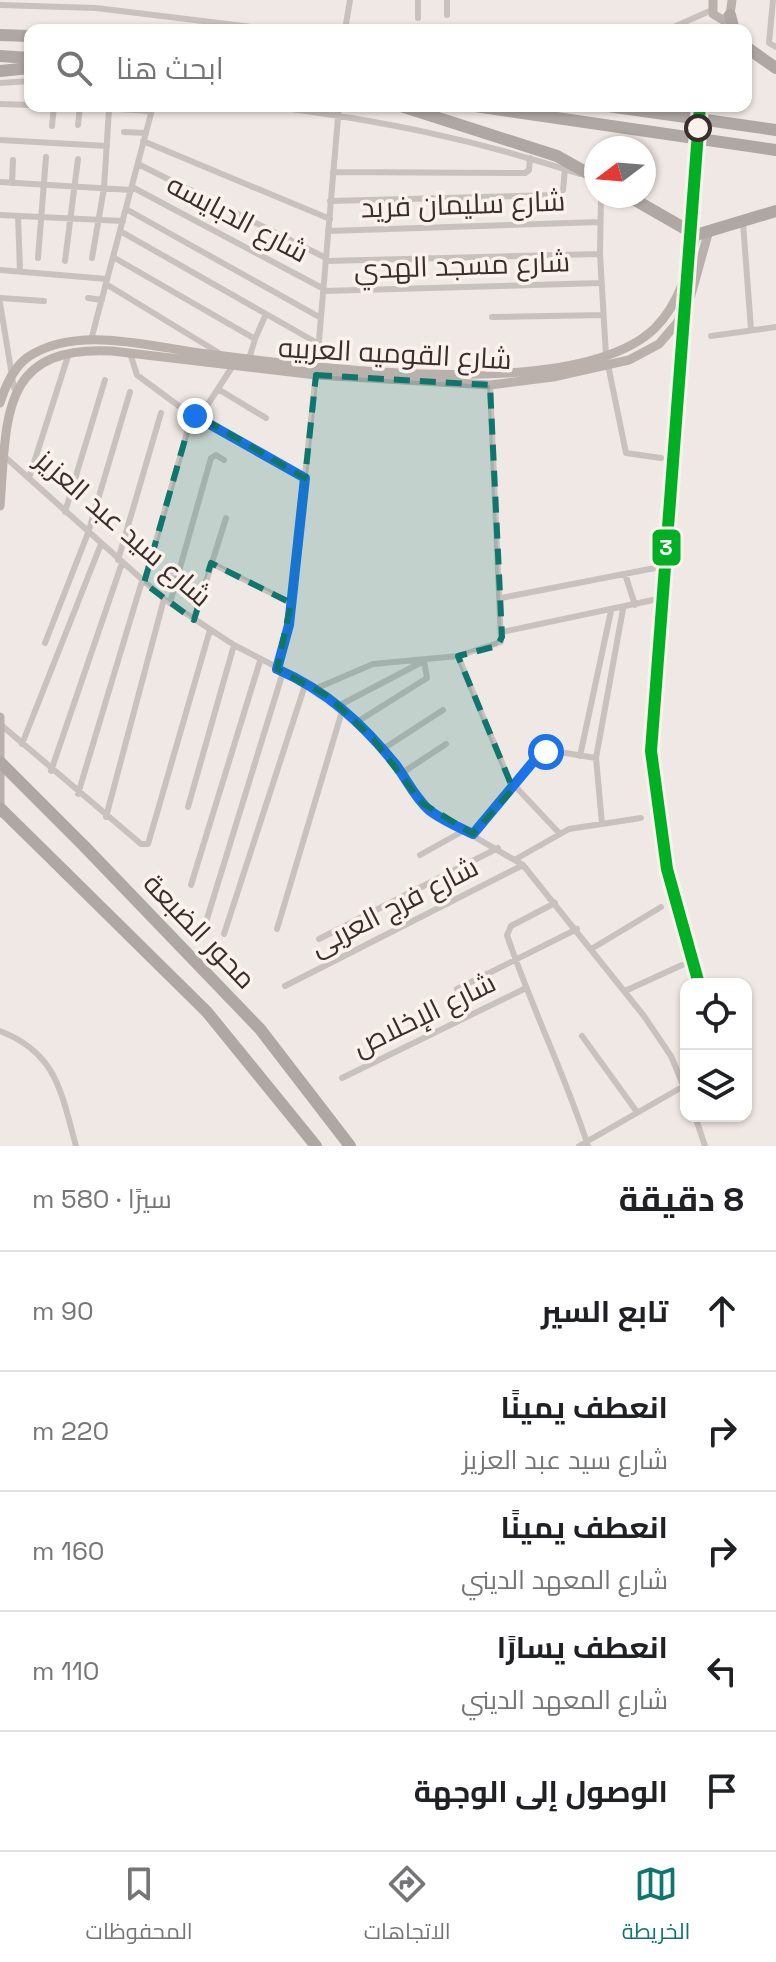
<!DOCTYPE html>
<html lang="ar">
<head>
<meta charset="utf-8">
<style>
	:root { --surface:#fff; --page:#f6f6f6; --text:#202124; --muted:#757577; --line:#e0e0e0; --accent:#0f766e }
	body { margin:0; font-family:"Space Grotesk",Cairo,sans-serif; background:var(--page); color:var(--text); direction:rtl }
	.controls { position:absolute; right:24px; bottom:24px; display:grid; overflow:hidden; border-radius:16px; box-shadow:0 2px 6px #0004 }
	.controls button { width:72px; height:72px; display:grid; place-items:center; padding:0; border:0; border-bottom:2px solid var(--line); background:var(--surface); color:var(--text); font:40px sans-serif }
	.compass { position:absolute; left:584px; top:136px; width:72px; height:72px; border-radius:50%; background:var(--surface); box-shadow:0 2px 6px #0004; rotate:254deg }
	.stop { position:absolute; width:24px; height:24px; margin:-18px; border:6px solid #1a73e8; border-radius:50%; background:#fff }
	.stop.end { background:#1a73e8; border-color:#fff; box-shadow:0 2px 8px #0008 }
	.list { margin:0; padding:0; list-style:none }
	h2 { display:flex; justify-content:space-between; align-items:center; height:104px; margin:0; padding:0 32px; font-size:34px }
	h2 small { font-size:26px; font-weight:400; color:var(--muted) }
	.list li { display:grid; grid-template-columns:52px 1fr auto; gap:24px; align-items:center; box-sizing:border-box; height:120px; padding:0 32px; border-top:2px solid var(--line) }
	.list b { display:block; font-size:30px; white-space:nowrap }
	.list p { margin:0; font-size:26px; white-space:nowrap; color:var(--muted) }
	.list em { font-size:26px; font-style:normal; color:var(--muted) }
	.icon { flex:none; width:44px; height:44px; fill:none; stroke:currentColor; stroke-width:2; stroke-linecap:round; stroke-linejoin:round }
	.map { position:relative; flex:none; width:776px; height:1146px; overflow:hidden; direction:ltr }
	.search { position:absolute; background:var(--surface); box-shadow:0 2px 6px #0004; left:24px; right:24px; top:24px; height:88px; display:flex; align-items:center; gap:20px; box-sizing:border-box; padding:0 28px; border-radius:16px; color:var(--muted); font-size:30px }
	.sheet { height:704px; background:var(--surface) }
	nav { display:flex; justify-content:space-around; align-items:center; box-sizing:border-box; height:112px; border-top:2px solid var(--line); background:var(--surface); font-size:22px; color:var(--muted) }
	nav a { display:grid; justify-items:center; gap:4px }
	nav .on { color:var(--accent) }
	.map>svg:first-child { display:block }
	.lines { fill:none; stroke-linecap:round; stroke-linejoin:round }
	.street { stroke:#c9c1bd; stroke-width:6 }
	.secondary { stroke:#bab1ad; stroke-width:9 }
	.highway { stroke:#afa7a3; stroke-width:12 }
	.highway-bridge { stroke:#afa7a3; stroke-width:12 }
	.metro-1-casing { stroke:#fbf2ed; stroke-width:18 }
	.metro-1 { stroke:#00af23; stroke-width:12 }
	.route { stroke:#1a73e8; stroke-width:10 }
	.marked { fill:#0f766e; fill-opacity:0.2; stroke:#0f766e; stroke-width:6; stroke-dasharray:16 10; stroke-linejoin:round }
	.stop-dot { fill:#fbf2ed; stroke:#3b2d2b; stroke-width:4 }
	.labels { text-anchor:middle; stroke-width:7; stroke-linejoin:round; paint-order:stroke }
	.street-label { font-size:28px; fill:#3b2d2b; stroke:#fbf2ed }
	.line-badge { stroke:#fbf2ed; stroke-width:3 }
	.badge-label { font-size:22px; text-anchor:middle; font-weight:bold; fill:#fff }
</style>
</head>
<body>
<div class="map">
<svg width="776" height="1146" viewBox="0 0 776 1146">
	<rect width="100%" height="100%" fill="#f0e8e4"/>
	<g class="lines">
		<path class="street" d="M418 0V18
			M773 0 769 43 776 47
			M0 5 96 8 277 30
			M447 15V0
			M345 30 350 0
			M667 30 712 10
			M0 83 30 81
			M0 104 30 105
			M69 106 151 111
			M268 106C380 120 473 139 580 174
			M78 125 80 107
			M52 126 54 106
			M124 132 146 133
			M0 140 107 146
			M143 141 330 219
			M138 164 326 258
			M333 172 525 173 529 170 530 158
			M0 182 131 190
			M12 183 13 160
			M132 187 324 289
			M601 196 600 254 606 356
			M330 201 558 195 563 190 565 169
			M126 209 321 318
			M0 215 123 221
			M18 216 20 271
			M743 223 751 329
			M120 231 319 344
			M328 231 600 222
			M113 257 255 339 249 359
			M38 258 46 157
			M92 258 104 188 109 109
			M65 261 78 159
			M326 261 600 254
			M0 270 107 279
			M106 284 219 353
			M324 291 601 283
			M0 298 44 301
			M88 298 102 300
			M0 303 14 388
			M492 317 603 315
			M711 336 776 327
			M255 339 266 314
			M91 340 153 106
			M130 353 137 375 187 412 305 478
			M608 365 626 453 661 458
			M218 389 266 418
			M4 456 164 599 234 645 306 682 340 705 383 749 432 812 523 865 644 1016 671 1056 686 1092
			M30 475 69 353
			M65 512 105 380
			M118 560 161 413
			M211 563 291 603
			M625 574 635 605
			M144 583 188 429 203 412 234 364
			M501 598 655 568
			M170 603 211 458 216 455 224 460
			M194 620 226 518
			M502 632 653 600
			M45 643 88 533 130 392
			M458 656 513 789
			M277 669 289 625 317 364 339 106
			M317 688 373 664 458 656 501 642 490 385
			M340 705 424 661 427 678 357 722
			M0 724 141 844H148L210 630
			M22 744 101 544
			M383 749 443 710
			M580 756 611 611
			M51 771 122 563
			M402 773 446 744
			M515 786 560 834
			M78 794 142 581
			M188 807 234 645
			M106 817 164 599
			M602 824 596 758 623 609
			M473 834 538 756 553 751 596 758
			M420 855 465 830
			M516 859 569 829 641 818
			M191 885 260 661
			M555 903 511 926 507 935C531 1007 565 1074 588 1146
			M206 922 283 672
			M277 929 343 708
			M224 934 306 682
			M319 939 498 848
			M593 948 661 907
			M285 986 523 865
			M457 989 577 929
			M625 991 682 965
			M0 1031C57 1053 61 1092 76 1146
			M582 1036 637 1112
			M342 1078 526 988
			M695 1116 705 1146
			M579 1146 684 1086"/>
		<path class="secondary" d="M713 0V14L723 20 730 15 732 0
			M0 403C5 387 14 367 28 357 76 325 147 346 200 353 305 366 576 405 655 328 680 303 689 268 696 235
			M0 506C7 417 0 345 112 351L316 375 490 385 553 377 629 360 659 344 677 323 691 295 708 234
			M0 717V813"/>
		<path class="highway" d="M730 15 734 30
			M0 35 30 36
			M746 47 776 68
			M0 56 30 58
			M0 71 30 68
			M401 106 557 156 596 178
			M475 106 776 150
			M608 106 776 130
			M628 196 696 235 776 211
			M85 847 260 1029 350 1146
			M65 872 207 1012 316 1146"/>
		<path class="highway-bridge" d="M0 762 85 847
			M0 808 65 872"/>
		<defs>
			<path id="metro-1" d="M699 984 667 869 651 751 700 106"/>
		</defs>
		<use href="#metro-1" class="metro-1-casing"/>
		<use href="#metro-1" class="metro-1"/>
	</g>
	<g class="lines">
		<path class="route" d="M195 416 305 478 289 625 277 669C327 691 362 723 396 765 407 780 415 798 429 810 442 820 458 827 473 834L538 756 546 752"/>
	</g>
	<path class="marked" d="M316 375 490 385 502 637 497 646 458 656 513 789 473 834 422 803 373 739 328 696 277 669 291 603 211 563 194 620 144 583 188 429 199 416 305 478Z"/>
	<circle class="stop-dot" cx="698" cy="128" r="12"/>
	<g class="labels">
		<g class="street-label">
			<text transform="translate(463 204) rotate(-2)" y="10">شارع سليمان فريد</text>
			<text transform="translate(238 218) rotate(28)" y="10">شارع الدبايسه</text>
			<text transform="translate(462 265) rotate(-2)" y="10">شارع مسجد الهدي</text>
			<text transform="translate(395 353) rotate(3)" y="10">شارع القوميه العربيه</text>
			<text transform="translate(124 528) rotate(41)" y="10">شارع سيد عبد العزيز</text>
			<text transform="translate(394 906) rotate(-27)" y="10">شارع فرج العربى</text>
			<text transform="translate(200 931) rotate(46)" y="10">محور الضبعة</text>
			<text transform="translate(424 1014) rotate(-26)" y="10">شارع الإخلاص</text>
		</g>
	</g>
	<rect class="line-badge" x="651" y="528" width="31" height="39" rx="8" fill="#00af23"/>
	<g class="badge-label">
		<text x="666" y="555">3</text>
	</g>
</svg>
<div class="controls">
<button><svg class="icon" aria-label="locate" viewBox="0 0 24 24"><circle cx="12" cy="12" r="6"/><path d="M12 2v4M12 18v4M2 12h4M18 12h4"/></svg></button>
<button><svg class="icon" aria-label="layers" viewBox="0 0 24 24"><path d="M12 4l9 5-9 5-9-5zM3 14l9 5 9-5"/></svg></button>
</div>
<svg class="compass" viewBox="-18 -18 36 36"><path d="M0-13l5 13h-10z" fill="#e53935"/><path d="M0 13l5-13h-10z" fill="#757577"/></svg>
<div class="stop" style="left:546px;top:752px"></div>
<div class="stop end" style="left:195px;top:416px"></div>
<div class="search"><svg class="icon" aria-label="search" viewBox="0 0 24 24"><circle cx="10" cy="10" r="6"/><path d="M15 15l6 6"/></svg>ابحث هنا</div>
</div>
<section class="sheet">
<h2>8 دقيقة<small>سيرًا · 580 m</small></h2>
<ul class="list">
<li><svg class="icon" aria-label="ahead" viewBox="0 0 24 24"><path d="M12 20V5M6 11l6-6 6 6"/></svg><div><b>تابع السير</b></div><em>90 m</em></li>
<li><svg class="icon" aria-label="right" viewBox="0 0 24 24"><path d="M7 20v-9h11M14 6l5 5-5 5"/></svg><div><b>انعطف يمينًا</b><p>شارع سيد عبد العزيز</p></div><em>220 m</em></li>
<li><svg class="icon" aria-label="right" viewBox="0 0 24 24"><path d="M7 20v-9h11M14 6l5 5-5 5"/></svg><div><b>انعطف يمينًا</b><p>شارع المعهد الديني</p></div><em>160 m</em></li>
<li><svg class="icon" aria-label="left" viewBox="0 0 24 24"><path d="M17 20v-9H6M10 6l-5 5 5 5"/></svg><div><b>انعطف يسارًا</b><p>شارع المعهد الديني</p></div><em>110 m</em></li>
<li><svg class="icon" aria-label="arrive" viewBox="0 0 24 24"><path d="M6 21V4h12l-3 4 3 4H6"/></svg><div><b>الوصول إلى الوجهة</b></div></li>
</ul>
</section>
<nav>
<a class="on"><svg class="icon" aria-label="map" viewBox="0 0 24 24"><path d="M3 6l6-2 6 2 6-2v14l-6 2-6-2-6 2zM9 4v14M15 6v14"/></svg>الخريطة</a>
<a><svg class="icon" aria-label="directions" viewBox="0 0 24 24"><path d="M12 3l9 9-9 9-9-9zM9 14v-3h6M13 9l2 2-2 2"/></svg>الاتجاهات</a>
<a><svg class="icon" aria-label="saved" viewBox="0 0 24 24"><path d="M7 4h10v16l-5-4-5 4z"/></svg>المحفوظات</a>
</nav>
</body>
</html>
